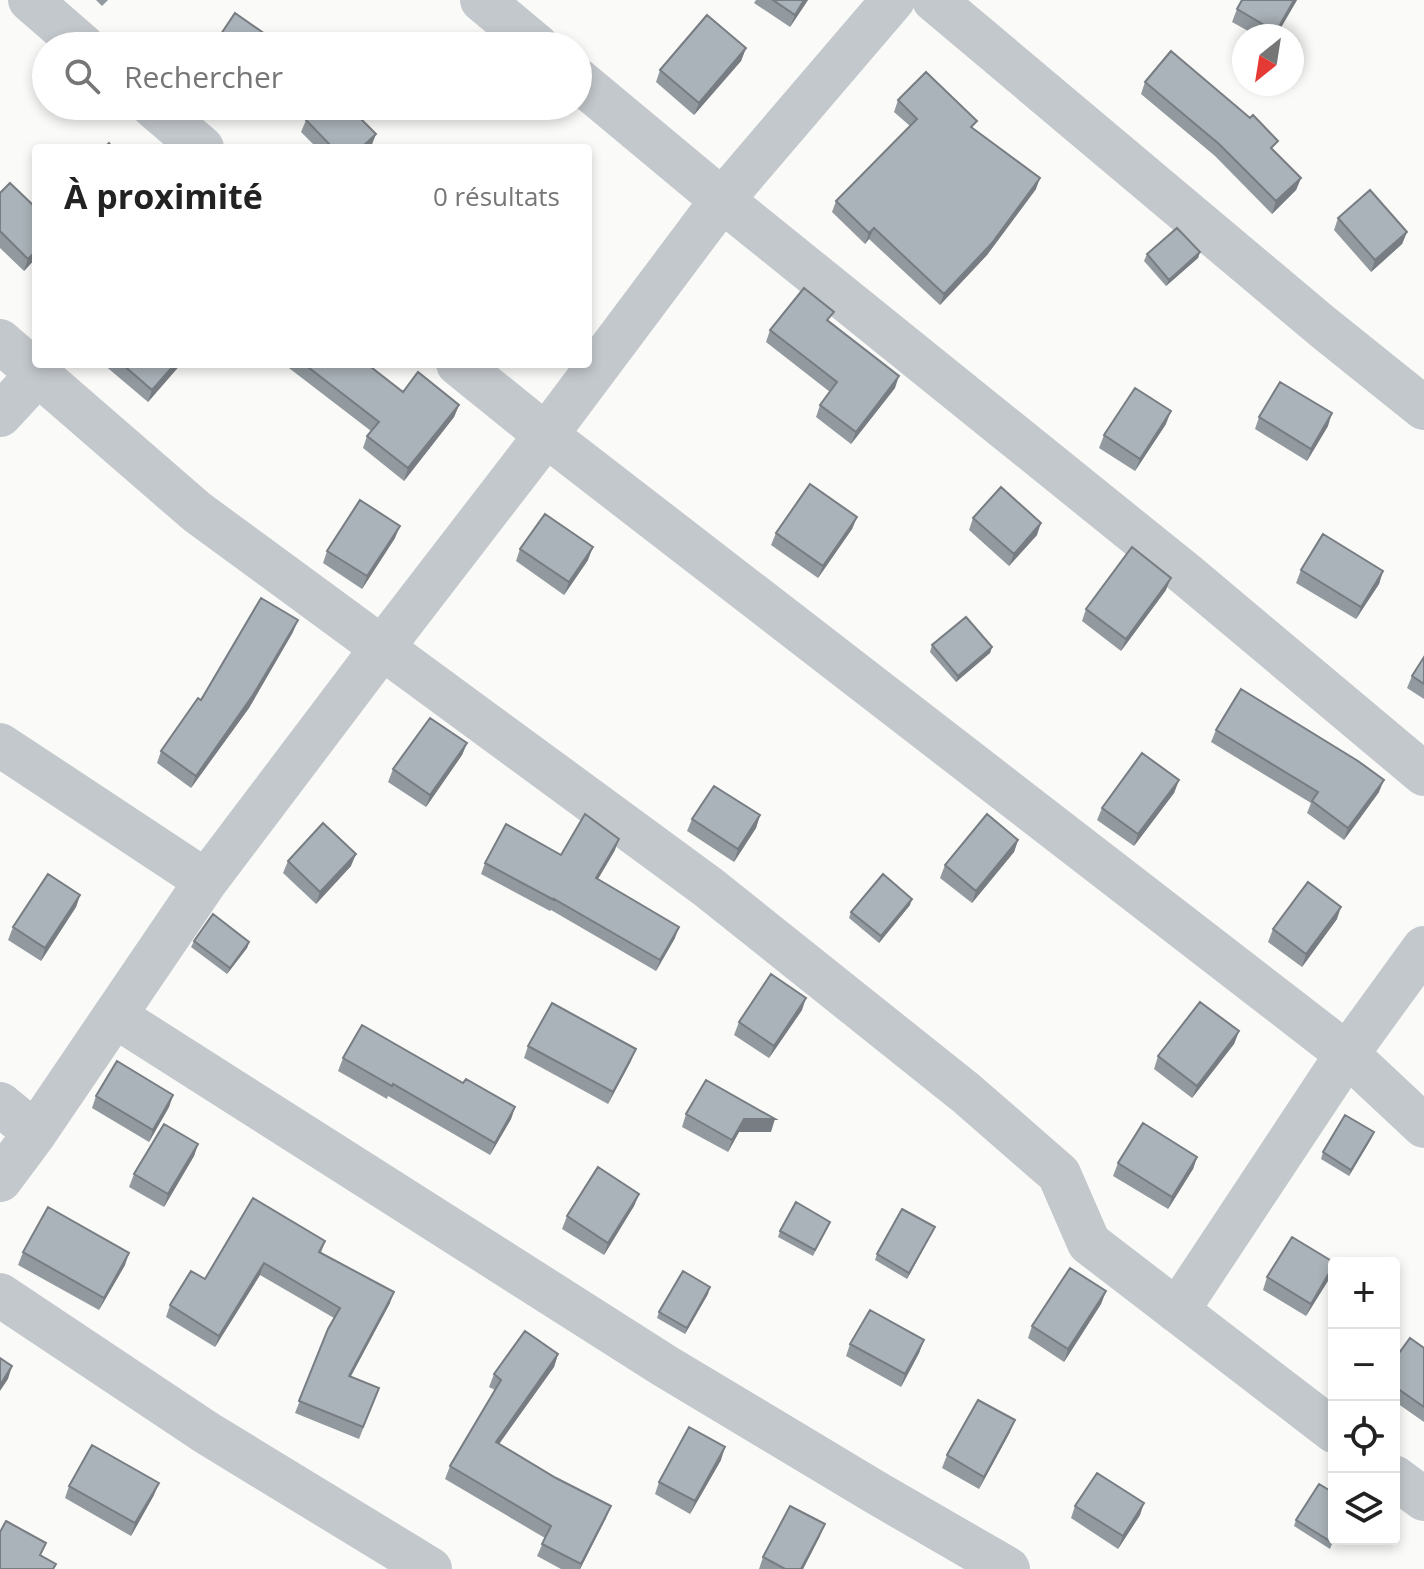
<!DOCTYPE html>
<html lang="fr">
<head>
<meta charset="utf-8">
<style>
	:root { --surface:#fff; --page:#f2f2f2; --text:#222; --muted:#767676; --line:#e0e0e0 }
	body { margin:0; font-family:"Open Sans",sans-serif; background:var(--page); color:var(--text) }
	.controls { position:absolute; right:24px; bottom:24px; display:grid; overflow:hidden; border-radius:8px; box-shadow:0 4px 12px #0003 }
	.controls button { width:72px; height:72px; display:grid; place-items:center; padding:0; border:0; border-bottom:2px solid var(--line); background:var(--surface); color:var(--text); font:40px sans-serif }
	.compass { position:absolute; left:1232px; top:24px; width:72px; height:72px; border-radius:50%; background:var(--surface); box-shadow:0 4px 12px #0003; rotate:210deg }
	.list { margin:0; padding:0; list-style:none }
	h2 { display:flex; justify-content:space-between; align-items:center; height:104px; margin:0; padding:0 32px; font-size:34px }
	h2 small { font-size:26px; font-weight:400; color:var(--muted) }
	.icon { flex:none; width:44px; height:44px; fill:none; stroke:currentColor; stroke-width:2; stroke-linecap:round; stroke-linejoin:round }
	.map { position:relative; flex:none; width:1424px; height:1569px; overflow:hidden }
	.search { position:absolute; background:var(--surface); box-shadow:0 4px 12px #0003; left:32px; top:32px; width:560px; height:88px; display:flex; align-items:center; gap:20px; box-sizing:border-box; padding:0 28px; border-radius:44px; color:var(--muted); font-size:30px }
	.panel { position:absolute; background:var(--surface); box-shadow:0 4px 12px #0003; left:32px; top:144px; width:560px; height:224px; border-radius:8px }
	.map>svg:first-child { display:block }
	.lines { fill:none; stroke-linecap:round; stroke-linejoin:round }
	.minor { stroke:#c3c8cc; stroke-width:44 }
	.wall { fill:#929a9f }
	.shaded-wall { fill:#777d82 }
	.building { fill:#aab3b9; stroke:#777d82; stroke-width:2 }
</style>
</head>
<body>
<div class="map">
<svg width="1424" height="1569" viewBox="0 0 1424 1569">
	<rect width="100%" height="100%" fill="#fafaf8"/>
	<g class="lines">
		<path class="minor" d="M30 0 83 46
			M482 0 537 46
			M934 0 1323 327 1424 408
			M578 80 722 200 1187 575 1424 774
			M153 106 202 148
			M0 341 197 512 708 887 966 1093 1059 1174 1089 1243 1334 1431
			M458 364 546 435 1347 1054 1424 1126
			M0 415 38 374
			M0 745 206 881
			M115 1016 665 1366 875 1492 1008 1569
			M0 1104 35 1133
			M0 1180 35 1133 206 881 382 648 546 435 722 200 893 0
			M0 1295 207 1433 430 1569
			M1177 1311 1347 1054 1424 948
			M1394 1477 1424 1499"/>
	</g>
	<path class="wall" d="M96 0H108L102 6Z
		M756 0H808L790 27 754 3Z
		M1297 0 1276 36H1257L1232 22 1237 9Z
		M746 48 741 61 694 115 656 82 660 70Z
		M1145 82 1274 150 1301 178 1296 190 1272 214 1215 156 1141 94Z
		M898 100 974 130 1036 189 987 255 940 305 869 239 865 244 832 212 836 201 910 126 894 112Z
		M306 120 376 134 370 148H317L301 132Z
		M0 193 35 207 36 258 24 271 0 248Z
		M1338 218 1407 232 1402 244 1371 272 1334 230Z
		M1200 252 1198 258 1166 286 1144 261 1147 254Z
		M830 322 895 388 851 444 816 417 820 405 830 392 766 342 770 330Z
		M103 364H181L148 402Z
		M285 364H367L403 392 459 405 454 417 404 481 363 448 367 436 371 431 285 365Z
		M1259 417 1328 426 1307 461 1255 429Z
		M1166 424 1135 471 1099 448 1104 435Z
		M857 517 852 529 818 578 771 545 776 533Z
		M973 518 1037 535 1009 566 969 530Z
		M395 538 362 589 323 563 327 551Z
		M520 549 588 560 564 595 516 561Z
		M1301 570 1383 571 1379 584 1356 619 1296 583Z
		M1166 590 1121 651 1082 621 1086 609Z
		M293 632 249 708 191 788 157 763 161 751 201 700Z
		M932 645 992 647 990 653 956 682 930 652Z
		M1424 657V699L1407 688 1412 676Z
		M1216 730 1379 792 1344 840 1307 813 1311 803 1211 742Z
		M467 743 462 755 426 807 388 782 393 769Z
		M1179 780 1174 793 1134 846 1097 820 1102 808Z
		M760 815 756 828 734 862 687 831 692 819Z
		M1018 840 1014 852 972 903 940 878 945 865Z
		M615 850 598 879 675 938 656 971 551 910 550 911 481 874 485 863Z
		M288 861 351 866 316 904 283 873Z
		M80 895 76 907 41 961 8 940 13 927Z
		M910 905 879 943 849 918 851 912Z
		M1337 919 1302 967 1268 942 1273 929Z
		M194 941 249 942 247 948 227 974 191 947Z
		M802 1010 769 1058 734 1035 739 1022Z
		M1239 1031 1234 1044 1192 1098 1154 1069 1158 1056Z
		M528 1046 631 1061 608 1104 524 1058Z
		M343 1058 463 1083 515 1107 511 1119 490 1155 388 1096 387 1099 338 1071Z
		M173 1095 169 1107 149 1142 92 1108 96 1096Z
		M686 1114 771 1132H739L728 1152 682 1127Z
		M1374 1132 1371 1139 1349 1176 1321 1159 1323 1152Z
		M198 1144 194 1156 164 1207 129 1187 134 1174Z
		M1197 1157 1193 1169 1168 1209 1113 1176 1118 1163Z
		M639 1194 634 1206 604 1255 562 1229 567 1216Z
		M830 1222 813 1256 778 1237 780 1231Z
		M932 1233 907 1279 875 1260 877 1254Z
		M325 1241 321 1253 390 1303 351 1376 375 1399 359 1439 295 1413 328 1329 334 1318 260 1275 215 1347 166 1317 170 1305 205 1279Z
		M23 1252 125 1265 99 1310 18 1265Z
		M1334 1263V1268L1331 1276 1306 1316 1263 1290 1267 1277Z
		M1106 1291 1101 1304 1064 1362 1028 1338 1032 1326Z
		M708 1294 685 1334 657 1318 659 1312Z
		M924 1340 919 1353 901 1387 846 1356 850 1344Z
		M1424 1348V1422L1394 1401V1360Z
		M558 1354 554 1367 499 1443 606 1518 580 1569H561L537 1556 545 1538 445 1479 450 1466 495 1390 489 1387 494 1374Z
		M1010 1432 979 1489 942 1468 947 1455Z
		M721 1460 690 1514 655 1494 659 1482Z
		M69 1486 154 1495 131 1536 65 1498Z
		M1075 1506 1140 1515 1118 1549 1071 1518Z
		M1296 1520 1334 1539 1330 1549 1294 1526Z
		M820 1536 803 1569H759L763 1557Z"/>
	<path class="shaded-wall" d="M804 0H808L790 27 795 15Z
		M1294 0H1297L1276 36H1274Z
		M746 48 741 61 694 115 699 103Z
		M376 134 371 147 370 148H361Z
		M1040 178 1036 189 987 255 940 305 944 294Z
		M1301 178 1296 190 1272 214 1276 201Z
		M874 228 869 239 865 244 869 233Z
		M1407 232 1402 244 1371 272 1375 260Z
		M36 251V258L24 271 28 259Z
		M1200 252 1198 258 1166 286 1169 280Z
		M175 364H181L148 402 152 390Z
		M899 376 895 388 851 444 856 432Z
		M459 405 454 417 404 481 408 468Z
		M1171 411 1166 424 1135 471 1140 459Z
		M1332 413 1328 426 1307 461 1311 449Z
		M857 517 852 529 818 578 823 566Z
		M1041 523 1037 535 1009 566 1014 554Z
		M400 526 395 538 362 589 367 576Z
		M593 547 588 560 564 595 569 582Z
		M1383 571 1379 584 1356 619 1361 607Z
		M1171 578 1166 590 1121 651 1126 639Z
		M298 620 293 632 249 708 191 788 196 776Z
		M992 647 990 653 956 682 958 676Z
		M467 743 462 755 426 807 430 795Z
		M1179 780 1174 793 1134 846 1138 834Z
		M1384 780 1379 792 1344 840 1348 828Z
		M760 815 756 828 734 862 738 849Z
		M619 839 615 850 592 889 596 878Z
		M1018 840 1014 852 972 903 976 891Z
		M356 854 351 866 316 904 320 892Z
		M80 895 76 907 41 961 45 948Z
		M912 899 910 905 879 943 881 936Z
		M1341 907 1337 919 1302 967 1306 954Z
		M679 927 675 938 656 971 660 960Z
		M249 942 247 948 227 974 230 968Z
		M806 998 802 1010 769 1058 774 1046Z
		M1239 1031 1234 1044 1192 1098 1197 1086Z
		M636 1049 631 1061 608 1104 613 1092Z
		M173 1095 169 1107 149 1142 153 1130Z
		M515 1107 511 1119 490 1155 495 1143Z
		M744 1119H775L771 1132H739L728 1152 732 1140Z
		M1374 1132 1371 1139 1349 1176 1351 1170Z
		M198 1144 194 1156 164 1207 168 1194Z
		M1197 1157 1193 1169 1168 1209 1172 1197Z
		M639 1194 634 1206 604 1255 608 1243Z
		M935 1227 932 1233 907 1279 909 1273Z
		M129 1253 125 1265 99 1310 104 1298Z
		M264 1263 260 1275 215 1347 219 1336Z
		M1334 1266 1331 1276 1306 1316 1311 1304Z
		M710 1287 708 1294 685 1334 687 1328Z
		M1106 1291 1101 1304 1064 1362 1068 1349Z
		M394 1292 390 1303 345 1387 349 1376Z
		M924 1340 919 1353 901 1387 905 1374Z
		M558 1354 554 1367 492 1454 496 1442Z
		M12 1366 8 1379 0 1391V1385Z
		M1015 1420 1010 1432 979 1489 984 1477Z
		M725 1447 721 1460 690 1514 695 1501Z
		M159 1483 154 1495 131 1536 135 1523Z
		M1144 1503 1140 1515 1118 1549 1123 1536Z
		M611 1506 606 1518 580 1569H579Z
		M825 1524 820 1536 803 1569H801Z"/>
	<path class="building" d="M773 0H804L795 15Z
		M1242 0H1294L1276 32 1237 9Z
		M235 13 282 46H213Z
		M707 15 746 48 699 103 660 70Z
		M1171 51 1250 118 1253 115 1278 141 1271 148 1301 178 1276 201 1219 144 1145 82Z
		M926 72 977 121 971 127 1040 178 992 243 944 294 874 228 869 233 836 201 917 119 898 100Z
		M320 106H348L376 134 361 148H333L306 120Z
		M109 143 113 148H104Z
		M10 183 35 207 36 206V251L28 259 0 231V193Z
		M1370 190 1407 232 1375 260 1338 218Z
		M1177 228 1200 252 1169 280 1147 254Z
		M804 288 834 312 827 320 899 376 856 432 820 405 837 382 770 330Z
		M122 364H175L152 390Z
		M304 364H367L403 392 418 372 459 405 408 468 367 436 379 422Z
		M1280 382 1332 413 1311 449 1259 417Z
		M1135 388 1171 411 1140 459 1104 435Z
		M810 484 857 517 823 566 776 533Z
		M1001 487 1041 523 1014 554 973 518Z
		M360 500 400 526 367 576 327 551Z
		M545 514 593 547 569 582 520 549Z
		M1323 534 1383 571 1361 607 1301 570Z
		M1132 547 1171 578 1126 639 1086 609Z
		M261 598 298 620 253 695 196 776 161 751 198 698 201 700Z
		M966 617 992 647 958 676 932 645Z
		M1424 657V684L1412 676Z
		M1241 689 1358 761 1384 780 1348 828 1312 801 1318 792 1216 730Z
		M430 718 467 743 430 795 393 769Z
		M1142 753 1179 780 1138 834 1102 808Z
		M714 786 760 815 738 849 692 819Z
		M585 814 619 839 596 878 679 927 660 960 554 899V900L485 863 506 824 561 855Z
		M987 814 1018 840 976 891 945 865Z
		M323 823 356 854 320 892 288 861Z
		M48 874 80 895 45 948 13 927Z
		M883 874 912 899 881 936 851 912Z
		M1308 882 1341 907 1306 954 1273 929Z
		M213 914 249 942 230 968 194 941Z
		M771 974 806 998 774 1046 739 1022Z
		M1200 1002 1239 1031 1197 1086 1158 1056Z
		M552 1003 636 1049 613 1092 528 1046Z
		M362 1025 463 1083 466 1079 515 1107 495 1143 393 1084 392 1086 343 1058Z
		M117 1061 173 1095 153 1130 96 1096Z
		M706 1080 775 1119H744L732 1140 686 1114Z
		M1345 1115 1374 1132 1351 1170 1323 1152Z
		M1143 1123 1197 1157 1172 1197 1118 1163Z
		M164 1124 198 1144 168 1194 134 1174Z
		M598 1167 639 1194 608 1243 567 1216Z
		M253 1198 325 1241 319 1252 394 1292 349 1376 379 1388 363 1427 299 1401 328 1329 340 1308 264 1263 219 1336 170 1305 191 1271 205 1279Z
		M796 1202 830 1222 815 1250 780 1231Z
		M48 1207 129 1253 104 1298 23 1252Z
		M902 1209 935 1227 909 1273 877 1254Z
		M1292 1237 1335 1263 1311 1304 1267 1277Z
		M1070 1268 1106 1291 1068 1349 1032 1326Z
		M683 1271 710 1287 687 1328 659 1312Z
		M870 1310 924 1340 905 1374 850 1344Z
		M525 1331 558 1354 496 1442 556 1478 611 1506 581 1564 542 1544 551 1526 450 1466 501 1380 494 1374Z
		M1410 1338 1424 1348V1407L1394 1386V1360Z
		M0 1358 12 1366 0 1385Z
		M978 1400 1015 1420 984 1477 947 1455Z
		M689 1427 725 1447 695 1501 659 1482Z
		M92 1445 159 1483 135 1523 69 1486Z
		M1097 1473 1144 1503 1123 1536 1075 1506Z
		M1319 1484 1334 1493 1335 1539 1333 1543 1296 1520Z
		M790 1506 825 1524 801 1569H785L763 1557Z
		M6 1521 46 1543 40 1555 56 1564 53 1569H0V1532Z"/>
</svg>
<div class="controls">
<button>+</button>
<button>−</button>
<button><svg class="icon" aria-label="locate" viewBox="0 0 24 24"><circle cx="12" cy="12" r="6"/><path d="M12 2v4M12 18v4M2 12h4M18 12h4"/></svg></button>
<button><svg class="icon" aria-label="layers" viewBox="0 0 24 24"><path d="M12 4l9 5-9 5-9-5zM3 14l9 5 9-5"/></svg></button>
</div>
<svg class="compass" viewBox="-18 -18 36 36"><path d="M0-13l5 13h-10z" fill="#e53935"/><path d="M0 13l5-13h-10z" fill="#767676"/></svg>
<div class="search"><svg class="icon" aria-label="search" viewBox="0 0 24 24"><circle cx="10" cy="10" r="6"/><path d="M15 15l6 6"/></svg>Rechercher</div>
<section class="panel">
<h2>À proximité<small>0 résultats</small></h2>
<ul class="list">
</ul>
</section>
</div>
</body>
</html>
